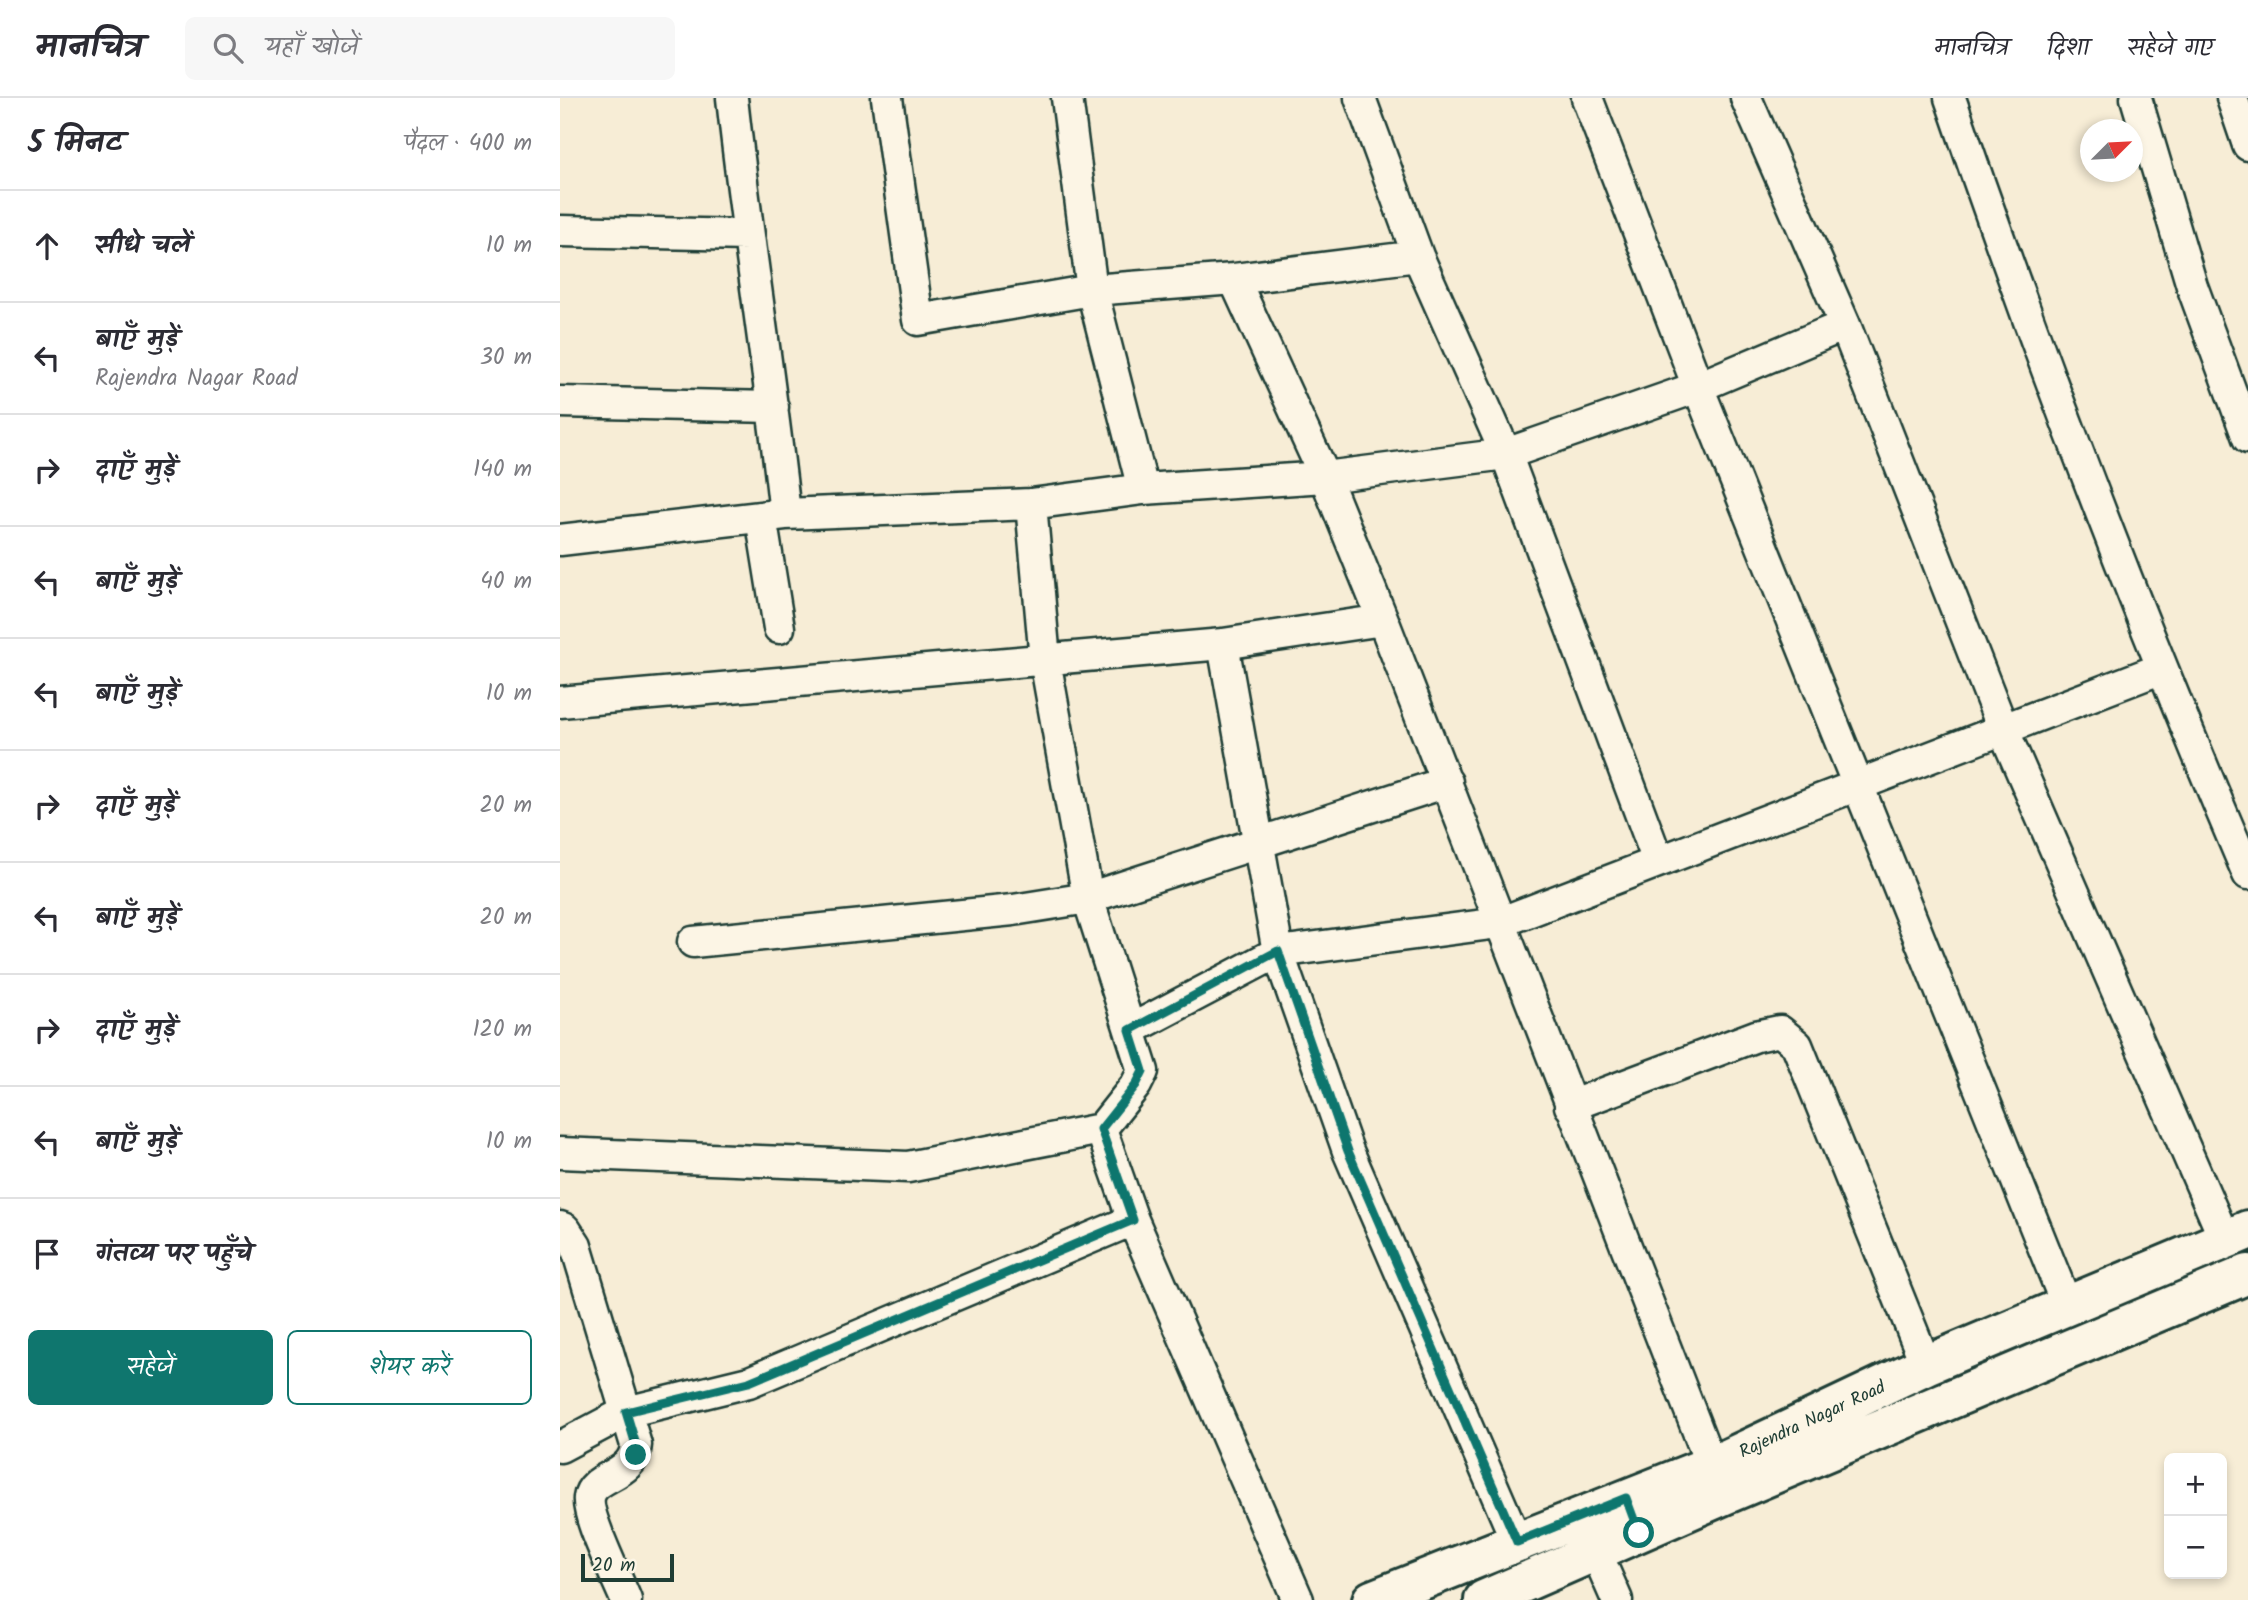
<!DOCTYPE html>
<html lang="hi">
<head>
<meta charset="utf-8">
<style>
	:root { --surface:#fff; --page:#f7f7f7; --text:#2b2b33; --muted:#7c7c81; --line:#e1e1e2; --accent:#0f766e }
	body { margin:0; font-family:Kalam,"Playpen Sans Deva",sans-serif; background:var(--page); color:var(--text) }
	.controls { position:absolute; right:21px; bottom:21px; display:grid; overflow:hidden; border-radius:10px; box-shadow:0 4px 10px #0003 }
	.controls button { width:63px; height:63px; display:grid; place-items:center; padding:0; border:0; border-bottom:2px solid var(--line); background:var(--surface); color:var(--text); font:35px sans-serif }
	.compass { position:absolute; left:1520px; top:21px; width:63px; height:63px; border-radius:50%; background:var(--surface); box-shadow:0 4px 10px #0003; rotate:66deg }
	.scale { position:absolute; left:21px; bottom:18px; width:93px; box-sizing:border-box; padding-left:7px; border:4px solid #1f3d34; border-top:0; font-size:19px; line-height:24px; white-space:nowrap; color:#1f3d34; -webkit-text-stroke:5px #fcf5e5; paint-order:stroke }
	.stop { position:absolute; width:21px; height:21px; margin:-16px; border:5px solid #0f766e; border-radius:50%; background:#fff }
	.stop.end { background:#0f766e; border-color:#fff; box-shadow:0 2px 7px #0008 }
	.list { margin:0; padding:0; list-style:none }
	h2 { display:flex; justify-content:space-between; align-items:center; height:91px; margin:0; padding:0 28px; font-size:30px }
	h2 small { font-size:23px; font-weight:400; color:var(--muted) }
	.list li { display:grid; grid-template-columns:46px 1fr auto; gap:21px; align-items:center; box-sizing:border-box; height:112px; padding:0 28px; border-top:2px solid var(--line) }
	.list b { display:block; font-size:26px; white-space:nowrap }
	.list p { margin:0; font-size:23px; white-space:nowrap; color:var(--muted) }
	.list em { font-size:23px; font-style:normal; color:var(--muted) }
	.actions { display:flex; gap:14px; padding:21px 28px }
	.actions a { flex:1; padding:16px 0; border:2px solid var(--accent); border-radius:10px; text-align:center; font-size:24px; color:var(--accent) }
	.actions .main { background:var(--accent); color:#fff }
	.icon { flex:none; width:38px; height:38px; fill:none; stroke:currentColor; stroke-width:2; stroke-linecap:round; stroke-linejoin:round }
	.map { position:relative; flex:none; width:1688px; height:1502px; overflow:hidden }
	header { display:flex; align-items:center; gap:42px; box-sizing:border-box; height:98px; padding:0 35px; background:var(--surface); border-bottom:2px solid var(--line) }
	header strong { font-size:33px }
	nav { display:flex; gap:38px; margin-inline-start:auto; font-size:24px }
	.search { width:490px; height:63px; background:var(--page); display:flex; align-items:center; gap:18px; box-sizing:border-box; padding:0 24px; border-radius:10px; color:var(--muted); font-size:26px }
	main { display:flex }
	aside { flex:1; background:var(--surface) }
	.map>svg:first-child { display:block }
	.lines { fill:none; stroke-linecap:round; stroke-linejoin:round }
	.minor-casing { stroke:#1f3d34; stroke-width:35 }
	.major-casing { stroke:#1f3d34; stroke-width:44 }
	.minor { stroke:#fcf5e5; stroke-width:30 }
	.major { stroke:#fcf5e5; stroke-width:38 }
	.route { stroke:#0f766e; stroke-width:9 }
	.labels { text-anchor:middle; stroke-width:5; stroke-linejoin:round; paint-order:stroke }
	.street-label { font-size:18px; fill:#1f3d34; stroke:#fcf5e5 }
</style>
</head>
<body>
<header>
<strong>मानचित्र</strong>
<div class="search"><svg class="icon" aria-label="search" viewBox="0 0 24 24"><circle cx="10" cy="10" r="6"/><path d="M15 15l6 6"/></svg>यहाँ खोजें</div>
<nav><a>मानचित्र</a><a>दिशा</a><a>सहेजे गए</a></nav>
</header>
<main>
<aside>
<h2>5 मिनट<small>पैदल · 400 m</small></h2>
<ul class="list">
<li><svg class="icon" aria-label="ahead" viewBox="0 0 24 24"><path d="M12 20V5M6 11l6-6 6 6"/></svg><div><b>सीधे चलें</b></div><em>10 m</em></li>
<li><svg class="icon" aria-label="left" viewBox="0 0 24 24"><path d="M17 20v-9H6M10 6l-5 5 5 5"/></svg><div><b>बाएँ मुड़ें</b><p>Rajendra Nagar Road</p></div><em>30 m</em></li>
<li><svg class="icon" aria-label="right" viewBox="0 0 24 24"><path d="M7 20v-9h11M14 6l5 5-5 5"/></svg><div><b>दाएँ मुड़ें</b></div><em>140 m</em></li>
<li><svg class="icon" aria-label="left" viewBox="0 0 24 24"><path d="M17 20v-9H6M10 6l-5 5 5 5"/></svg><div><b>बाएँ मुड़ें</b></div><em>40 m</em></li>
<li><svg class="icon" aria-label="left" viewBox="0 0 24 24"><path d="M17 20v-9H6M10 6l-5 5 5 5"/></svg><div><b>बाएँ मुड़ें</b></div><em>10 m</em></li>
<li><svg class="icon" aria-label="right" viewBox="0 0 24 24"><path d="M7 20v-9h11M14 6l5 5-5 5"/></svg><div><b>दाएँ मुड़ें</b></div><em>20 m</em></li>
<li><svg class="icon" aria-label="left" viewBox="0 0 24 24"><path d="M17 20v-9H6M10 6l-5 5 5 5"/></svg><div><b>बाएँ मुड़ें</b></div><em>20 m</em></li>
<li><svg class="icon" aria-label="right" viewBox="0 0 24 24"><path d="M7 20v-9h11M14 6l5 5-5 5"/></svg><div><b>दाएँ मुड़ें</b></div><em>120 m</em></li>
<li><svg class="icon" aria-label="left" viewBox="0 0 24 24"><path d="M17 20v-9H6M10 6l-5 5 5 5"/></svg><div><b>बाएँ मुड़ें</b></div><em>10 m</em></li>
<li><svg class="icon" aria-label="arrive" viewBox="0 0 24 24"><path d="M6 21V4h12l-3 4 3 4H6"/></svg><div><b>गंतव्य पर पहुँचे</b></div></li>
</ul>
<div class="actions"><a class="main">सहेजें</a><a>शेयर करें</a></div>
</aside>
<div class="map">
<svg width="1688" height="1502" viewBox="0 0 1688 1502">
	<rect width="100%" height="100%" fill="#f7edd6"/>
	<filter id="ink" filterUnits="userSpaceOnUse"><feTurbulence type="fractalNoise" baseFrequency=".0143" numOctaves="2"/><feDisplacementMap in="SourceGraphic" scale="14" xChannelSelector="R" yChannelSelector="G"/><feConvolveMatrix kernelMatrix="1 2 1 2 8 2 1 2 1" color-interpolation-filters="sRGB"/></filter>
	<g filter="url(#ink)">
		<g class="lines">
			<defs>
				<path id="minor" d="M172 0C187 139 210 277 225 416
					M327 0 358 222 532 192 674 181 858 158 800 0
					M507 0 532 192 583 391
					M1027 0 1138 289 1507 1208
					M1186 0 1285 227 1443 631 1665 1142
					M1390 0C1480 263 1579 521 1688 776
					M1576 0 1632 188 1688 340
					M1672 0 1688 47
					M0 133 187 137
					M858 158 946 356 1098 763
					M674 181 765 379 823 522 1158 1385
					M0 304 213 309
					M471 406 485 562 528 800 583 973 576 987 541 1031 573 1122 738 1502
					M201 419 219 530
					M0 442 225 416 471 406 583 391 765 379 946 356 1138 289 1285 227
					M663 546 718 854 788 1053 957 1444
					M0 604 663 546 823 522
					M133 844 453 812 528 800 887 684
					M570 932 718 854 939 825 1600 571
					M1010 1008 1196 938 1220 933 1237 947 1366 1267
					M0 1055 348 1069 541 1031
					M0 1129 5 1131 16 1148 76 1347C74 1380 32 1376 29 1400 26 1418 58 1482 66 1502
					M0 1349 66 1314 189 1284 573 1122
					M1036 1454 1057 1502"/>
				<path id="major" d="M812 1502 1167 1361 1366 1267 1688 1132
					M924 1502 1164 1397 1688 1176"/>
			</defs>
			<use href="#minor" class="minor-casing"/>
			<use href="#major" class="major-casing"/>
			<use href="#minor" class="minor"/>
			<use href="#major" class="major"/>
		</g>
	</g>
	<g class="lines" filter="url(#ink)">
		<path class="route" d="M76 1357V1347L66 1314 189 1284 573 1122 541 1031 576 987 583 973 570 932 718 853 788 1053 957 1444 1066 1400 1079 1435"/>
	</g>
	<g class="labels">
		<g class="street-label">
			<text transform="translate(1252 1321) rotate(-25)" y="6">Rajendra Nagar Road</text>
		</g>
	</g>
</svg>
<div class="controls">
<button>+</button>
<button>−</button>
</div>
<svg class="compass" viewBox="-18 -18 36 36"><path d="M0-13l5 13h-10z" fill="#e53935"/><path d="M0 13l5-13h-10z" fill="#7c7c81"/></svg>
<div class="scale">20 m</div>
<div class="stop" style="left:1079px;top:1435px"></div>
<div class="stop end" style="left:76px;top:1357px"></div>
</div>
</main>
</body>
</html>
